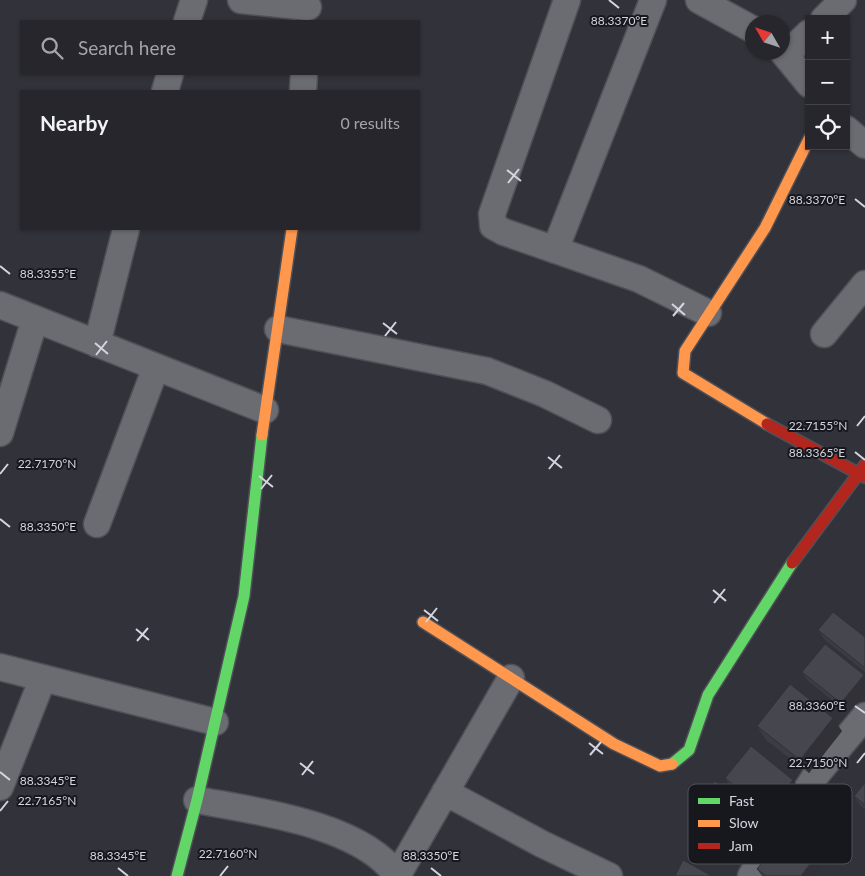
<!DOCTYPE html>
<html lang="en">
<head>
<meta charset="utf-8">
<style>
	:root { --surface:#26262c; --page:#323238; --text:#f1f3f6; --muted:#a4a5a9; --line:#424348 }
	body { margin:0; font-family:Lato,sans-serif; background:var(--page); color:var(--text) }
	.controls { position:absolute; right:15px; top:15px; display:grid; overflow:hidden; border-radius:0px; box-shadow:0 1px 4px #0004 }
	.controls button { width:45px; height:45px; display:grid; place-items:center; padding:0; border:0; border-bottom:1px solid var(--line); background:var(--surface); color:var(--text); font:25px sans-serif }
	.compass { position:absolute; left:745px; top:15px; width:45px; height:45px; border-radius:50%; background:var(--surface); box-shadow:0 1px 4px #0004; rotate:309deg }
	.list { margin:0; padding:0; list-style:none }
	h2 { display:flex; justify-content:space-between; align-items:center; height:65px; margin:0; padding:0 20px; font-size:21px }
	h2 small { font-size:16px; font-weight:400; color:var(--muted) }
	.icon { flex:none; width:28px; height:28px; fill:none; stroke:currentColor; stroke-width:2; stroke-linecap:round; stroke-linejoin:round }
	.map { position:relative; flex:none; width:865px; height:876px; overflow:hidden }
	.search { position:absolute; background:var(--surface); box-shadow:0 1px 4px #0004; left:20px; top:20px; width:400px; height:55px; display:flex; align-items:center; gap:12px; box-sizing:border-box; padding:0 18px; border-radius:0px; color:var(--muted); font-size:19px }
	.panel { position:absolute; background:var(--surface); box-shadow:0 1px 4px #0004; left:20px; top:90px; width:400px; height:140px; border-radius:0px }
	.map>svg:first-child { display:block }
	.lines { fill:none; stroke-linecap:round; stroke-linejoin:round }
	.street-casing { stroke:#4f4f57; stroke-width:29 }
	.fast-casing { stroke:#4f4f57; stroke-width:14 }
	.slow-casing { stroke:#4f4f57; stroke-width:14 }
	.jam-casing { stroke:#4f4f57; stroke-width:14 }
	.street { stroke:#6b6b72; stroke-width:26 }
	.fast { stroke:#63d668; stroke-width:11 }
	.slow { stroke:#ff974d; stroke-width:11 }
	.jam { stroke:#b3261e; stroke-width:11 }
	.wall { fill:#3c3c43 }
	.shaded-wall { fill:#313137 }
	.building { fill:#46464e; stroke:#313137 }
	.ticks { fill:none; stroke:#d5d5e0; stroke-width:2 }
	.key { fill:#17171e; stroke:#505058; stroke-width:1 }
	.key-label { font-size:14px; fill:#d5d5e0 }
	.ticks-label { font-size:12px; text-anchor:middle; fill:#d5d5e0; stroke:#17171e; stroke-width:4; stroke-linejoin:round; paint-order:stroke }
</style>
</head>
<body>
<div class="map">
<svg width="865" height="876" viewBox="0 0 865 876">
	<rect width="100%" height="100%" fill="#32323a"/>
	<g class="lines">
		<defs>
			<path id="street" d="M241 0 308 7
				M567 0 492 214 493 226 504 232 639 279 708 313
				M699 0 752 29
				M824 19 843 0
				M187 21 194 0
				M782 51 809 84
				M787 54 809 33
				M165 91 170 74
				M303 91 304 74
				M846 129 865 145
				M555 250 653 0
				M0 305 265 410
				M278 329 487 371 545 394 598 420
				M824 334 865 284
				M97 344 126 229
				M0 433 35 319
				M97 524 156 367
				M0 667 215 722
				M0 787 43 678
				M445 792 542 844 609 876
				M197 800C255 811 362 824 397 876L511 678
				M751 876 816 775 865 716"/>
			<path id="fast" d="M672 764 689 750 708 695 792 563
				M177 876 197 800 244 596 262 435"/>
			<path id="slow" d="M767 424 683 373 685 351 765 228 809 139
				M262 435 292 229
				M423 622 614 744 660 766 672 764"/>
			<path id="jam" d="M767 424 865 477
				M792 563 865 465"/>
		</defs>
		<use href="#street" class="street-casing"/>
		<use href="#fast" class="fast-casing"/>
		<use href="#slow" class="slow-casing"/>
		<use href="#jam" class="jam-casing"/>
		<use href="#street" class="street"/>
		<use href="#fast" class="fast"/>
		<use href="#slow" class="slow"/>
		<use href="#jam" class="jam"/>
	</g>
	<path class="wall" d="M818 630 865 637V672L824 639Z
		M802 672 865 677 847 712 808 681Z
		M757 726 842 731 809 773 766 740Z
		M725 778 793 780 799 789 773 821 731 787Z
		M865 783V809L860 805 854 796Z
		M694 808 758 814 764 823 744 850 700 817Z
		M845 822 818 856 792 835 786 826Z
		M822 865 814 876H762L757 869Z"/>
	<path class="shaded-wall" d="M864 675 865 677V691L847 712 841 703Z
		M833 718 842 731 809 773 800 760Z
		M793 780 799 789 773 821 767 812Z
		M839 813 845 822 818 856 812 847Z
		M758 814 764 823 744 850 737 841Z
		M816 856 822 865 814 876H801Z"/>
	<path class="building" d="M833 612 865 637V668L818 630Z
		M825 644 864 675 841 703 802 672Z
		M790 684 833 718 800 760 757 726Z
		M751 746 793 780 767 812 725 778Z
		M715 781 758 814 737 841 694 808Z
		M865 783V805L854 796Z
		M786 833 816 856 801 876H766L757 869Z
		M683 860 712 876H675Z"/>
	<path class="ticks" d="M609 0 619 8M507 170 521 181M508 183 519 169M855 199 865 207M0 266 10 274M672 304 685 315M673 316 684 303M383 323 397 334M385 336 396 322M95 343 108 354M96 355 107 341M857 426 865 416M855 452 865 460M548 457 562 468M549 469 560 455M0 474 8 464M259 476 273 487M261 489 272 475M0 519 10 527M713 590 726 601M714 603 725 589M424 610 438 621M426 622 437 608M136 629 149 640M137 641 148 628M855 706 865 713M589 743 603 754M590 755 601 742M300 763 314 774M857 763 865 753M0 772 10 780M302 775 313 761M0 811 8 801M118 868 128 876M431 868 441 876M220 876 228 866"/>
	<rect x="688" y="784" width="164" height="80" rx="8" class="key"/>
	<rect x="698" y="798" width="22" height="6" fill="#63d668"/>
	<rect x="698" y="820" width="22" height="7" fill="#ff974d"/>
	<rect x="698" y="843" width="22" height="6" fill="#b3261e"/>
	<g class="key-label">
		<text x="729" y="806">Fast</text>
		<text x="729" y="828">Slow</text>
		<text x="729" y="851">Jam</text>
	</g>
	<g class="ticks-label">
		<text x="619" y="25">88.3370°E</text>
		<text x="817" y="204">88.3370°E</text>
		<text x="48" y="278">88.3355°E</text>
		<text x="818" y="430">22.7155°N</text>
		<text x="817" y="457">88.3365°E</text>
		<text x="47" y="468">22.7170°N</text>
		<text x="48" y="531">88.3350°E</text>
		<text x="817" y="710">88.3360°E</text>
		<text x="818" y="767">22.7150°N</text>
		<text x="48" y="785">88.3345°E</text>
		<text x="47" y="805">22.7165°N</text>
		<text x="228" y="858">22.7160°N</text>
		<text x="118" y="860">88.3345°E</text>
		<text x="431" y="860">88.3350°E</text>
	</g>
</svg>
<div class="controls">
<button>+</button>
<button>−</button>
<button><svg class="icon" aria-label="locate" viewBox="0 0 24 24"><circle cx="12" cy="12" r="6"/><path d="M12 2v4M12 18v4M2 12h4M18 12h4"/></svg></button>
</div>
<svg class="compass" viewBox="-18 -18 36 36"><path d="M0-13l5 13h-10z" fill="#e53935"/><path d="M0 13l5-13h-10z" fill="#a4a5a9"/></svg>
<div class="search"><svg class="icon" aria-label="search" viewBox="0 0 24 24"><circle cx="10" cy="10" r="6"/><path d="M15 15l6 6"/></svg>Search here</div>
<section class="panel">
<h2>Nearby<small>0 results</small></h2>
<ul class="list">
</ul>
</section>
</div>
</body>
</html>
